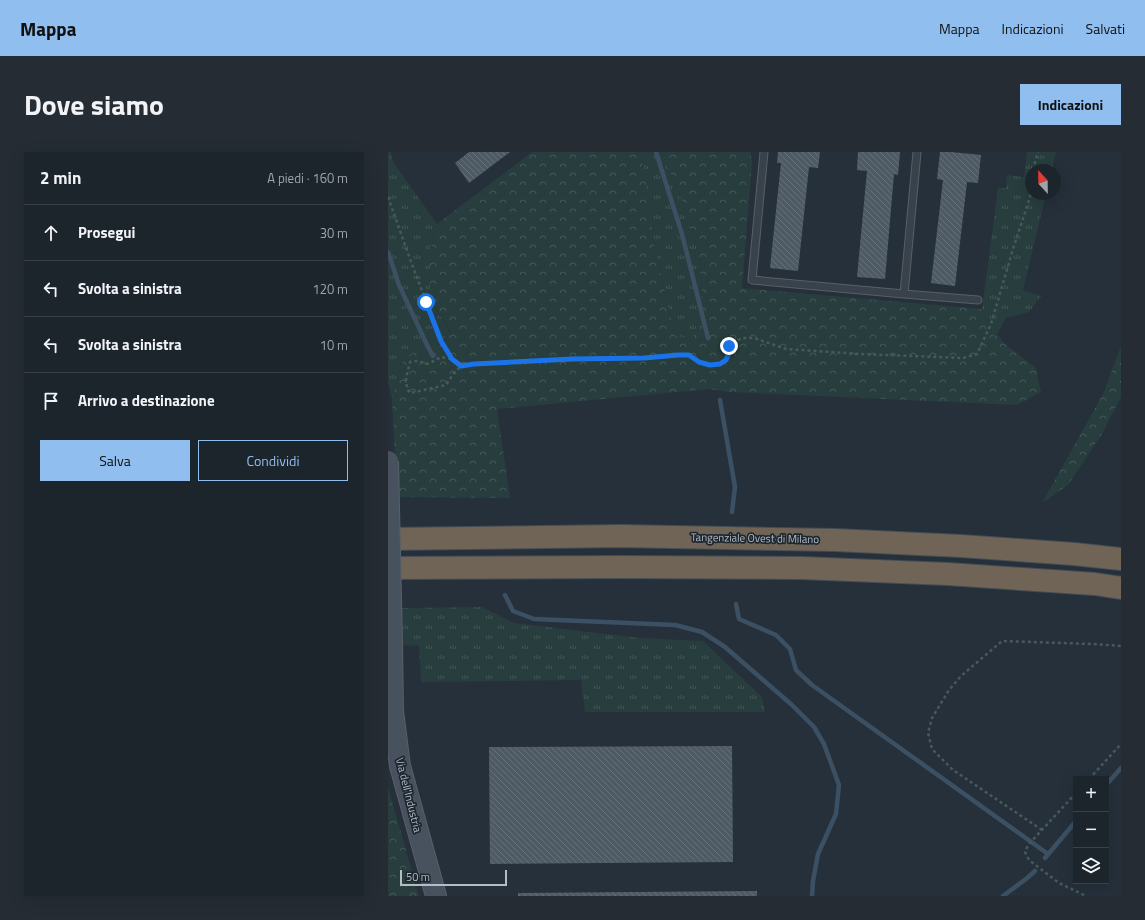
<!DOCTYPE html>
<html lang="it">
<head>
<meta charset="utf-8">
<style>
	:root { --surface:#1c242c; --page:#252c34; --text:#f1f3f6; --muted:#a0a4a9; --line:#3a4148; --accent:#90beef }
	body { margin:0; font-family:"Titillium Web",sans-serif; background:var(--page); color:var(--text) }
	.controls { position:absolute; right:12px; bottom:12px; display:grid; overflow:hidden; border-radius:0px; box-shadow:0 4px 16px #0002 }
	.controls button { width:36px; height:36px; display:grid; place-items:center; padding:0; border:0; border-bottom:1px solid var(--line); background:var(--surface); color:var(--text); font:20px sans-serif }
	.compass { position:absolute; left:637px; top:12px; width:36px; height:36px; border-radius:50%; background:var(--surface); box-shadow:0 4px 16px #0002; rotate:338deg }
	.scale { position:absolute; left:12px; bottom:10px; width:107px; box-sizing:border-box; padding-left:4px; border:2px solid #b4bdc6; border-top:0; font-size:11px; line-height:14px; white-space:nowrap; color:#b4bdc6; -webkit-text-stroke:3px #1e2730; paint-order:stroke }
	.stop { position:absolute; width:12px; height:12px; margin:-9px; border:3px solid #1a73e8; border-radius:50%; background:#fff }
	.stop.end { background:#1a73e8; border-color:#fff; box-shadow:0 1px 4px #0008 }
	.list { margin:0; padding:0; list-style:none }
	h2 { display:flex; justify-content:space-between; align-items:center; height:52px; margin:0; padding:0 16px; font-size:17px }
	h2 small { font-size:13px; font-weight:400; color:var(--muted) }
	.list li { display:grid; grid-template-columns:26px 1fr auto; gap:12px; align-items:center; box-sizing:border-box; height:56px; padding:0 16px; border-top:1px solid var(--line) }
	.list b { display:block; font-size:15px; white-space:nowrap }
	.list em { font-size:13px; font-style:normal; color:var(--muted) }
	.actions { display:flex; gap:8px; padding:12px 16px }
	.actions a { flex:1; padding:9px 0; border:1px solid var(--accent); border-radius:0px; text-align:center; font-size:14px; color:var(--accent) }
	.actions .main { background:var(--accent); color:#111 }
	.icon { flex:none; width:22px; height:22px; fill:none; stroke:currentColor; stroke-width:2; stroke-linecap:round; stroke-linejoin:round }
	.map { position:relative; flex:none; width:733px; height:744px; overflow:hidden; border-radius:0px }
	header { display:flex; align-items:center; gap:24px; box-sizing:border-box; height:56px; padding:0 20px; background:var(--accent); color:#111 }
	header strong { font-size:19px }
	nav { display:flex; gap:22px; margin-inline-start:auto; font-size:14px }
	.intro { display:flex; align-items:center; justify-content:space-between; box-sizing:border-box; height:96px; padding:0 24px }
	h1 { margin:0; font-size:28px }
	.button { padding:10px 18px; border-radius:0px; background:var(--accent); color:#111; font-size:14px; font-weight:700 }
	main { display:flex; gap:24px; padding:0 24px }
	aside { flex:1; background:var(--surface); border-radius:0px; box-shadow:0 4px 16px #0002 }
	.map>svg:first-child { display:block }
	.grass { fill:url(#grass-tufts) }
	.forest { fill:url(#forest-crowns) }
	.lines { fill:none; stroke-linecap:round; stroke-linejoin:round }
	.stream { stroke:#3c5063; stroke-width:4.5 }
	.building { fill:url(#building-back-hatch) }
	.lane-casing { stroke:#576069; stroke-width:9 }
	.secondary-casing { stroke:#576069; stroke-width:22 }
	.highway-casing { stroke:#444d56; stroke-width:24 }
	.path { stroke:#475a5a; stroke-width:2.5; stroke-dasharray:3 3; stroke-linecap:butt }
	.lane { stroke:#39424b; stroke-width:7 }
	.secondary { stroke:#47525e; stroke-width:20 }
	.highway { stroke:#706456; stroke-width:22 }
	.secondary-bridge-casing { stroke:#576069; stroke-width:22; stroke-linecap:butt }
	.secondary-bridge { stroke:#47525e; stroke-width:20 }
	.route { stroke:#1a73e8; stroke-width:5 }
	.labels { text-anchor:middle; stroke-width:3.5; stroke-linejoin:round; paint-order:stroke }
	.street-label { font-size:11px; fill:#b4bdc6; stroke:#1e2730 }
</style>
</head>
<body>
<header>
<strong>Mappa</strong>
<nav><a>Mappa</a><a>Indicazioni</a><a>Salvati</a></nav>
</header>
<div class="intro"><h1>Dove siamo</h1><a class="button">Indicazioni</a></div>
<main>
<aside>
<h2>2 min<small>A piedi · 160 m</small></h2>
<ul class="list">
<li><svg class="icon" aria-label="ahead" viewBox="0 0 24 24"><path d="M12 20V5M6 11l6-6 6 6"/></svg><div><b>Prosegui</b></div><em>30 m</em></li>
<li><svg class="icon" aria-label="left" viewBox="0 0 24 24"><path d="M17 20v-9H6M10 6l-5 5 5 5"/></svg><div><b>Svolta a sinistra</b></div><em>120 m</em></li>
<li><svg class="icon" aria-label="left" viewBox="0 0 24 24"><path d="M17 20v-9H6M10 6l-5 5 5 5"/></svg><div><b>Svolta a sinistra</b></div><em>10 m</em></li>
<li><svg class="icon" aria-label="arrive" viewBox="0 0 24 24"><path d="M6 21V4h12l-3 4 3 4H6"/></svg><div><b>Arrivo a destinazione</b></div></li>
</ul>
<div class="actions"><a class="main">Salva</a><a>Condividi</a></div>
</aside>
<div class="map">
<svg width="733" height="744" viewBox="0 0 733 744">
	<defs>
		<pattern id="grass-tufts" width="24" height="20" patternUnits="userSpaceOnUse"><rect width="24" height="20" fill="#283d3d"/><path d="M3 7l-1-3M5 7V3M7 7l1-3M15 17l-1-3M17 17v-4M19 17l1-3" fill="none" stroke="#455758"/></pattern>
		<pattern id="forest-crowns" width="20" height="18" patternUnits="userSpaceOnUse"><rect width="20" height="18" fill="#283d3d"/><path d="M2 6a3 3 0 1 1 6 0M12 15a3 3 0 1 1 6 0" fill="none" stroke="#455758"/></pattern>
		<pattern id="building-back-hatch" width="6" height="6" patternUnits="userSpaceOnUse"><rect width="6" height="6" fill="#4e5b65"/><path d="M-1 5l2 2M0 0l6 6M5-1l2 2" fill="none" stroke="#65717a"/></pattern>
	</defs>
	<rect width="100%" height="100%" fill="#25303b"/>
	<path class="grass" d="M0 0H3L5 10 49 72 42 99V147L64 183 16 205 4 247 0 230Z
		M253 0H273L295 50 311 101 315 150 305 188 287 184 266 92Z
		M639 0H668L664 18H643V42H658L635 138 653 144 641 160 618 166 609 182 616 191 607 188 594 157 610 36H618L619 23 636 25Z
		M94 455 126 471 252 486 315 489 374 545 377 560H197L193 528 33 530 31 494 12 493 13 456Z"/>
	<path class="forest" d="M144 0H253L261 50 266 92 287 184 305 187 315 149 311 101 295 50 273 0H362L364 10 354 136 594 157 607 188 616 191 648 216 653 240 629 253 340 240 321 237 109 257 122 346 9 345 4 247 16 205 64 182 42 147V99L49 72Z
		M733 194V245L714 282 680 333 654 351 715 242Z
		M0 635 31 744H0Z"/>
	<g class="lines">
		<path class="stream" d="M268 0 294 82 320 186
			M0 100 11 133 40 195 45 204
			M332 248 347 335 344 360
			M117 443 125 459 146 467 287 473 314 480 337 495 404 553 426 575 436 592 451 633 448 662 430 702 425 729 424 744
			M348 452 351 467 388 483 402 497 408 518 424 533 660 702
			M718 633 733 616
			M657 706 688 669
			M615 744 638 727 647 719"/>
	</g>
	<path class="building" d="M81 0H122L81 31 67 11Z
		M390 0H432L430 16 421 15 410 119 382 116 393 11H389Z
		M470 0H512L510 23 506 22 497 127 469 125 479 19 469 18Z
		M552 0H563L593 3 590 31 579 30 567 134 543 131 555 28 549 27Z
		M344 594 345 710 102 712 101 595Z
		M369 739V744H130V741Z"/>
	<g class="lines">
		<defs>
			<path id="lane" d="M376 0 364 128 516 142 529 0
				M516 142 590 148"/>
			<path id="secondary" d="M4 493 5 559 12 614 48 744"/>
			<path id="highway" d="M0 387 233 384 447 388 573 394 686 402 733 407
				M0 416 232 415 414 416 560 422 707 432 733 436"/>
		</defs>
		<use href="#lane" class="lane-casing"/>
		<use href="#secondary" class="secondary-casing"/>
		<use href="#highway" class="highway-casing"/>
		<path class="path" d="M646 18 647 9 650 0
			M0 45 22 107 53 189 64 207 73 214 86 212 184 207 256 206 290 203H301L311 210 322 213 332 212 337 208 341 201V195L345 190 355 186H366L398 197 473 202 575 206 589 202 603 172 625 97 643 42
			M63 207 53 205 40 212 29 209 22 210 18 226 19 237 22 241 58 233 66 221 73 214
			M701 627 733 592
			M688 641 640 693 637 700 641 708 671 731 698 744
			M654 678 565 618 544 597 540 581 544 566 561 538 573 524 614 489 705 492 733 494"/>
		<use href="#lane" class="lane"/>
		<use href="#secondary" class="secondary"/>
		<use href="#highway" class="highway"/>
		<defs>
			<path id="secondary-bridge" d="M0 309 4 493"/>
		</defs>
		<use href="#secondary-bridge" class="secondary-bridge-casing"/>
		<use href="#secondary-bridge" class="secondary-bridge"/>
	</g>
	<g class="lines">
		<path class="route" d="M38 150 53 189 64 207 73 214 86 212 184 207 256 206 290 203H301L311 210 322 213 332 212 338 208 341 201V194"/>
	</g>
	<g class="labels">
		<g class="street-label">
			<text transform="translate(367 386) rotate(1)" y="4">Tangenziale Ovest di Milano</text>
			<text transform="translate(21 643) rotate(76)" y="4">Via dell'Industria</text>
		</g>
	</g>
</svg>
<div class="controls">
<button>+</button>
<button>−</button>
<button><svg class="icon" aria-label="layers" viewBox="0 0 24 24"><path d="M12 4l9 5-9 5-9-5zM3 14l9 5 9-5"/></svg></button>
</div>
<svg class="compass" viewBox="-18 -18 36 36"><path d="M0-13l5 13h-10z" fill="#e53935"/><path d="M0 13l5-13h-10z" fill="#a0a4a9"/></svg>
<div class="scale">50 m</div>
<div class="stop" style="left:38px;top:150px"></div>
<div class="stop end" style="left:341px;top:194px"></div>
</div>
</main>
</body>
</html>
